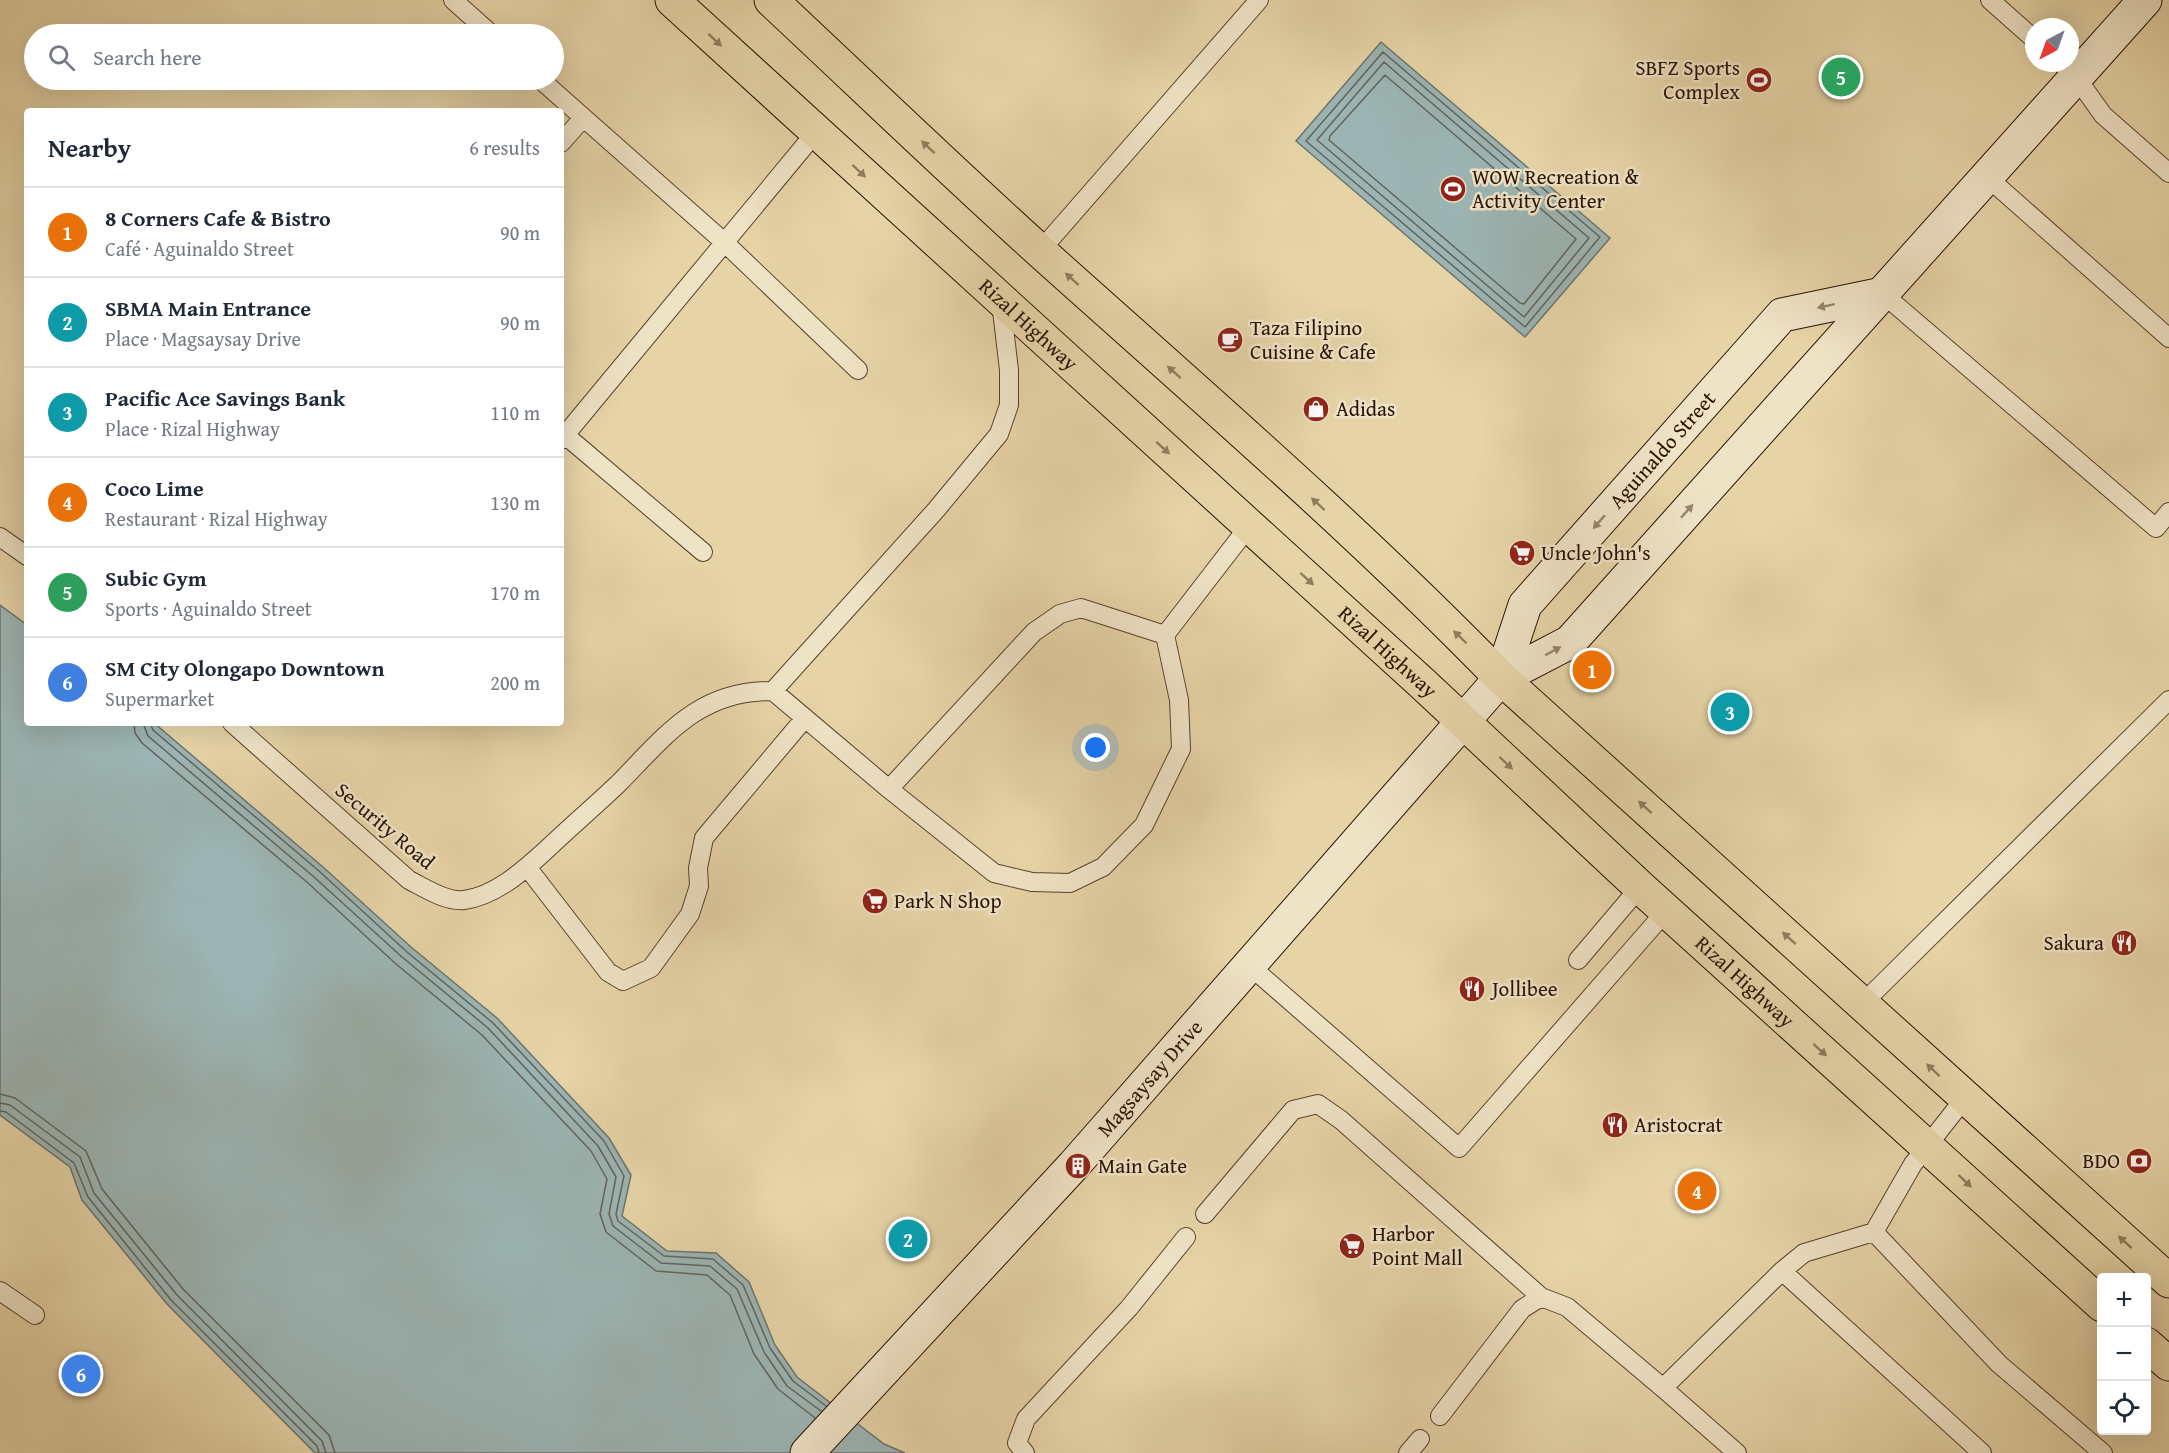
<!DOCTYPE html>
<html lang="en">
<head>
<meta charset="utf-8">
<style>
	:root { --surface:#fff; --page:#f2f2f3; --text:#1f2937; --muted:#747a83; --line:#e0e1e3; --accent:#1a73e8 }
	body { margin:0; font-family:"Gentium Book Plus",serif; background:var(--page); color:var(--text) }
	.controls { position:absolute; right:18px; bottom:18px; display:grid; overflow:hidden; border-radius:6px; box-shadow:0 6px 24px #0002 }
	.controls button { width:54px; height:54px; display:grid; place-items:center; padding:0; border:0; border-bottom:2px solid var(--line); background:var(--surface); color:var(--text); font:30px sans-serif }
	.compass { position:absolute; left:2025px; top:18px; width:54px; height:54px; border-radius:50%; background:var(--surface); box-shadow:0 6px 24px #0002; rotate:221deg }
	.you { position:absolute; left:1096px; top:748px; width:21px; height:21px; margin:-15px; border:4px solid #fff; border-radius:50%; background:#1a73e8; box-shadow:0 0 0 9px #1a73e833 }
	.badge { display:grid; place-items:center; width:39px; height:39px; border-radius:50%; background:var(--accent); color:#fff; font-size:20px; font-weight:700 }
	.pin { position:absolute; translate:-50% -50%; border:3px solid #fff; box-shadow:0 2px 6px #0006 }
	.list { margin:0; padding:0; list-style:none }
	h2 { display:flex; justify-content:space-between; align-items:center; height:78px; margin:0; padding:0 24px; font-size:26px }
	h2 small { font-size:20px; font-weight:400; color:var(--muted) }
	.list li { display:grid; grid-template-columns:39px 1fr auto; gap:18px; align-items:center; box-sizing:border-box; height:90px; padding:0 24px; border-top:2px solid var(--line) }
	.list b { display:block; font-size:22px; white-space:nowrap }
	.list p { margin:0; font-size:20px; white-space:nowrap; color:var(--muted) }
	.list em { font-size:20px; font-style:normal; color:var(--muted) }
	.icon { flex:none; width:33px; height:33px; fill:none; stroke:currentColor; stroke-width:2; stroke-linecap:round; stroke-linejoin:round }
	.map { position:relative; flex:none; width:2169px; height:1453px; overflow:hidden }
	.search { position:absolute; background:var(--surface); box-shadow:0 6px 24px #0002; left:24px; top:24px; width:540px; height:66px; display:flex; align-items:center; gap:15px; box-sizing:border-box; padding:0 21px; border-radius:33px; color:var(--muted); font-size:22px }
	.panel { position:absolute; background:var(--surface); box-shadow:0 6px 24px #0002; left:24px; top:108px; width:540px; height:618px; border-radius:6px }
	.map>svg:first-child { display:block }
	.water { fill:#9cb5b4; stroke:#6e746e; stroke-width:1.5 }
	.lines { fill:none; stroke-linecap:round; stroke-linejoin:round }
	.shore { stroke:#62645c; stroke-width:1.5 }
	.lane-casing { stroke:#58422d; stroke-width:20 }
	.secondary-casing { stroke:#281204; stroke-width:35 }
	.primary-casing { stroke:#281204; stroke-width:35 }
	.lane { stroke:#efe3c6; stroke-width:18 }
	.secondary { stroke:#efe3c6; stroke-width:33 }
	.primary { stroke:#e6d4a7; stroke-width:33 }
	.oneway { fill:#907d5e }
	.oneway2 { fill:#95856f }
	.labels { text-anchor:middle; stroke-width:5; stroke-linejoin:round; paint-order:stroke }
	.poi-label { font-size:21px; fill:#281204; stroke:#efe3c6; text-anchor:start }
	.street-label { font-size:21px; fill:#281204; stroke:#efe3c6 }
</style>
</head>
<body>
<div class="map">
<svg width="2169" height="1453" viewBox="0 0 2169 1453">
	<rect width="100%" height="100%" fill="#e6d4a7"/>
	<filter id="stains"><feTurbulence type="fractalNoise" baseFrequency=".00333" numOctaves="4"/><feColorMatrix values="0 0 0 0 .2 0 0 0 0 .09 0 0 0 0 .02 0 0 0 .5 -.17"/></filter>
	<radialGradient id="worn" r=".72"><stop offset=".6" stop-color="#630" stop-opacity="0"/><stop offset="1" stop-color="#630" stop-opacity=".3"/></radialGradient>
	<path class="water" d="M1381 42 1610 238 1525 337 1296 141Z
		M0 605 27 625V723H154L323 867 411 947 497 1018 609 1138 631 1175 622 1216 667 1251 716 1253 749 1282 775 1345 797 1377 884 1444 905 1453H315L167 1304 82 1200 70 1167 0 1115Z"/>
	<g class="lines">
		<path class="shore" d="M1383 52 1600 237 1525 327 1306 141Z
			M1384 62 1589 238 1524 317 1317 140Z
			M1385 75 1576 239 1524 304 1520 303 1329 140 1330 136Z
			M134 723 135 733 142 743 308 883 396 964 482 1035 591 1151 607 1179 600 1214 606 1232 656 1271 707 1275 730 1295 754 1354 778 1389 815 1418
			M143 723 148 736 314 877 402 957 488 1028 598 1146 616 1177 609 1214 613 1226 661 1263 710 1266 737 1289 764 1352 787 1386 821 1411
			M150 723 153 730 319 871 407 952 493 1023 604 1141 624 1176 616 1214 618 1221 664 1256 713 1259 743 1285 770 1348 793 1381 826 1406
			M0 1094 15 1098 86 1151 102 1189 183 1289 329 1435 335 1453
			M0 1103 10 1105 80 1157 94 1193 177 1295 322 1441 326 1453
			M0 1111 6 1112 74 1163 88 1197 171 1300 317 1446 319 1453"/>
		<defs>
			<path id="lane" d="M453 0 491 34
				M1990 0 2034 39
				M2061 63 2076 77 2103 115 2169 173
				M541 80 724 242 858 370
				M561 143 583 118
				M1986 176 2169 338
				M1040 251 1259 0
				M1883 294 2156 528 2169 512
				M565 435 703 552
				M561 440 816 132
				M0 537 27 556
				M773 691 936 510 999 434 1009 405V370L1001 302
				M232 723 409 880C425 888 446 902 464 900 495 896 523 871 545 851 569 828 595 806 619 783 666 735 699 690 773 691L889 789 994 873 1032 882 1070 883 1103 867 1144 825 1181 749 1179 700 1165 635 1249 526
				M889 789 1034 632 1060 614 1081 608 1165 635
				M527 867 608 972 623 981 651 968 690 914 699 886 698 868 704 838 805 718
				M1578 960 1640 887
				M1250 966 1459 1148 1666 911
				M1862 1004 2169 700
				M1205 1214 1293 1110 1318 1104 1341 1120 1541 1297
				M1874 1232 1999 1364 2103 1453
				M1782 1271 1982 1453
				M0 1291 35 1315
				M1663 1388 1737 1453
				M1440 1416 1522 1309 1541 1297 1567 1307 1663 1388 1782 1271 1804 1253 1874 1232 1913 1164 1964 1099
				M1025 1453 1017 1443 1026 1419 1129 1308 1186 1237
				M1408 1453 1420 1439"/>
			<g id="secondary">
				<path id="s1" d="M1501 678 1525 605 1782 315 1883 294"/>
				<path id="s2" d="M807 1453 1074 1165 1501 678 1570 642 2145 0"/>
			</g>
			<g id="primary">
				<path id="s3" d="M672 0 1423 684 1640 887 2102 1305"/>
				<path d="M771 0C861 84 950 170 1042 253 1197 392 1356 529 1501 678L2169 1281"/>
				<path d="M2146 1344 2169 1364"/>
			</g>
		</defs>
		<use href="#lane" class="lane-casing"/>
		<use href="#secondary" class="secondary-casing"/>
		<use href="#primary" class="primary-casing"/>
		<use href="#lane" class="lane"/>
		<use href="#secondary" class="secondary"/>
		<use href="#primary" class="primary"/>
	</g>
	<defs><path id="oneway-solid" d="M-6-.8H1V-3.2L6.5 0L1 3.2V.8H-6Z" transform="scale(1.5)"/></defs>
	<g class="oneway">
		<use href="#oneway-solid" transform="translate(715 40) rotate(43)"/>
		<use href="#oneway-solid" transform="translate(928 147) rotate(-137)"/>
		<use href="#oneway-solid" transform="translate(859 171) rotate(43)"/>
		<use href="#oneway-solid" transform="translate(1072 279) rotate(-138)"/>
		<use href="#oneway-solid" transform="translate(1174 372) rotate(-138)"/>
		<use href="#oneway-solid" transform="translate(1163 448) rotate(42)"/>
		<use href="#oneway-solid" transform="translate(1318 504) rotate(-137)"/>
		<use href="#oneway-solid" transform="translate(1307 579) rotate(42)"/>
		<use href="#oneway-solid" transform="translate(1460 637) rotate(-136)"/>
		<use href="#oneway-solid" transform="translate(1506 763) rotate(43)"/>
		<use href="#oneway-solid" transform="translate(1645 807) rotate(-138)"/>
		<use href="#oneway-solid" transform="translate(1789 938) rotate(-138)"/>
		<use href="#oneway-solid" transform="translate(1820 1050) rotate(42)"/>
		<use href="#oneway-solid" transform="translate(1933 1070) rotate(-137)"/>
		<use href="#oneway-solid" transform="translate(1965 1181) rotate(43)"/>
		<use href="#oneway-solid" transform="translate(2125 1242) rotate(-138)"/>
	</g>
	<g class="oneway2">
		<use href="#oneway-solid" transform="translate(1826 306) rotate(168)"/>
		<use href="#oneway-solid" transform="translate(1687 511) rotate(-48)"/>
		<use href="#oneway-solid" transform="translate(1599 522) rotate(131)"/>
		<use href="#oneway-solid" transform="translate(1553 651) rotate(-28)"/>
	</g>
	<defs>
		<symbol id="stadium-disc" viewBox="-11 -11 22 22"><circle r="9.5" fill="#8f2418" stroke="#efe3c6"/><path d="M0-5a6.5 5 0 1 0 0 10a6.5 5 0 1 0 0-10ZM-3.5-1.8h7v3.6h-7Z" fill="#fff"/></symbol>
		<symbol id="cafe-disc" viewBox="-11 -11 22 22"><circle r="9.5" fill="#8f2418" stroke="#efe3c6"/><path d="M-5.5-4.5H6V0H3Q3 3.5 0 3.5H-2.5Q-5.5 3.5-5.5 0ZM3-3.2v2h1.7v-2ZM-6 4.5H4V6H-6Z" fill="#fff"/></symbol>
		<symbol id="shop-disc" viewBox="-11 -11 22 22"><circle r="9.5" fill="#8f2418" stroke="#efe3c6"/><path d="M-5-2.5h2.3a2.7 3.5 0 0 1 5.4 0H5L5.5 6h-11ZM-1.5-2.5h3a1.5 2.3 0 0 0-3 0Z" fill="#fff"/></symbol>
		<symbol id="supermarket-disc" viewBox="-11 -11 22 22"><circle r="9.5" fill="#8f2418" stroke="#efe3c6"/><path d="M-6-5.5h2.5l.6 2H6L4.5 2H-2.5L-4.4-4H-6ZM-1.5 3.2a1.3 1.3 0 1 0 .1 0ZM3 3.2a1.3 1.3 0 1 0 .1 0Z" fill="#fff"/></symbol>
		<symbol id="restaurant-disc" viewBox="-11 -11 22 22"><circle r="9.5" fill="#8f2418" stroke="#efe3c6"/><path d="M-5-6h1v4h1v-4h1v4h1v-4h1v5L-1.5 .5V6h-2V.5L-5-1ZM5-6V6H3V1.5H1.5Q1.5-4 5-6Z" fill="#fff"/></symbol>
		<symbol id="bank-disc" viewBox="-11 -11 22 22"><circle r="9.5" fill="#8f2418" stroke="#efe3c6"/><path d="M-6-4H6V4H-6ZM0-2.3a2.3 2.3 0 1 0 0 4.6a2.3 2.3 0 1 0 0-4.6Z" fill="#fff"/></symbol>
		<symbol id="building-disc" viewBox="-11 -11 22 22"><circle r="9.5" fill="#8f2418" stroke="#efe3c6"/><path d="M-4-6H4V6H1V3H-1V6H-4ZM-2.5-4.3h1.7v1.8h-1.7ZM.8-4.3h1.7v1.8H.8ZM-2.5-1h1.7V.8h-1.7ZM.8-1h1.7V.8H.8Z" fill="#fff"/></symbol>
	</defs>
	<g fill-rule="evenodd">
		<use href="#stadium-disc" x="1744" y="65" width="30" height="30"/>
		<use href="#stadium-disc" x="1438" y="174" width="30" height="30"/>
		<use href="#cafe-disc" x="1215" y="325" width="30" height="30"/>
		<use href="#shop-disc" x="1301" y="394" width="30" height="30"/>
		<use href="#supermarket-disc" x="1507" y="538" width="30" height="30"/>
		<use href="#supermarket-disc" x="860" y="886" width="30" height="30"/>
		<use href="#restaurant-disc" x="2109" y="928" width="30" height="30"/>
		<use href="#restaurant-disc" x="1457" y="974" width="30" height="30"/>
		<use href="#restaurant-disc" x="1600" y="1110" width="30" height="30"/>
		<use href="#bank-disc" x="2124" y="1146" width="30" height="30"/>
		<use href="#building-disc" x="1063" y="1151" width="30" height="30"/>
		<use href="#supermarket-disc" x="1337" y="1231" width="30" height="30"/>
	</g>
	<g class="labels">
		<g class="poi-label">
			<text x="1740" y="75" text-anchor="end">SBFZ Sports<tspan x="1740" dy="24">Complex</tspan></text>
			<text x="1472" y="184">WOW Recreation &amp;<tspan x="1472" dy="24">Activity Center</tspan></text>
			<text x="1250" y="335">Taza Filipino<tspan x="1250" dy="24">Cuisine &amp; Cafe</tspan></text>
			<text x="1336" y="416">Adidas</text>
			<text x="1541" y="560">Uncle John's</text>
			<text x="894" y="908">Park N Shop</text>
			<text x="2104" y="950" text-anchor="end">Sakura</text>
			<text x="1492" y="996">Jollibee</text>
			<text x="1634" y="1132">Aristocrat</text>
			<text x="2120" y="1168" text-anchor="end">BDO</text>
			<text x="1098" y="1173">Main Gate</text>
			<text x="1372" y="1241">Harbor<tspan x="1372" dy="24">Point Mall</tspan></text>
		</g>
		<g class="street-label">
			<text dy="7" stroke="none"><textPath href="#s3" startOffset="482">Rizal Highway</textPath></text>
			<text dy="7" stroke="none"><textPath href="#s1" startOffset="284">Aguinaldo Street</textPath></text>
			<text dy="7" stroke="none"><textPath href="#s3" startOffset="968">Rizal Highway</textPath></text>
			<text transform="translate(385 826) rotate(40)" y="7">Security Road</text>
			<text dy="7" stroke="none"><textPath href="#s3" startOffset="1454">Rizal Highway</textPath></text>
			<text dy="7" stroke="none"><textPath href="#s2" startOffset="508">Magsaysay Drive</textPath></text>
		</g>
	</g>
	<rect width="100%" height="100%" filter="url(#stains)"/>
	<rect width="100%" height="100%" fill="url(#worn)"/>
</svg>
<div class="controls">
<button>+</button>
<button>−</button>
<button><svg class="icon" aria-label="locate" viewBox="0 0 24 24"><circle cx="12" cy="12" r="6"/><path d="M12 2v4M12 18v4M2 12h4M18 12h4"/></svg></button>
</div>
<svg class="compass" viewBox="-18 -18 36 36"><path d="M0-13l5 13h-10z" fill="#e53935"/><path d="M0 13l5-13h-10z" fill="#747a83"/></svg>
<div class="you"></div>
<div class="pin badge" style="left:1592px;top:670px;background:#e8710a">1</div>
<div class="pin badge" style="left:908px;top:1239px;background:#0f9aa8">2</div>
<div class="pin badge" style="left:1730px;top:712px;background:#0f9aa8">3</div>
<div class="pin badge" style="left:1697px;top:1191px;background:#e8710a">4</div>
<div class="pin badge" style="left:1841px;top:77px;background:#2e9e5b">5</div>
<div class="pin badge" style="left:81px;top:1374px;background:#3f7fe0">6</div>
<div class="search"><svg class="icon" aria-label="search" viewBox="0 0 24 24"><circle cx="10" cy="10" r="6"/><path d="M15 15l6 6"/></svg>Search here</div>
<section class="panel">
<h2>Nearby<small>6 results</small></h2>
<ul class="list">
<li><span class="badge" style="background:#e8710a">1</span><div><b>8 Corners Cafe &amp; Bistro</b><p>Café · Aguinaldo Street</p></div><em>90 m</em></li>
<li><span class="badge" style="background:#0f9aa8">2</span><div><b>SBMA Main Entrance</b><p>Place · Magsaysay Drive</p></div><em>90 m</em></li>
<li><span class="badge" style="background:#0f9aa8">3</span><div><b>Pacific Ace Savings Bank</b><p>Place · Rizal Highway</p></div><em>110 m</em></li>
<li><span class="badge" style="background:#e8710a">4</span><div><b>Coco Lime</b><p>Restaurant · Rizal Highway</p></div><em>130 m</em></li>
<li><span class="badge" style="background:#2e9e5b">5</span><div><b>Subic Gym</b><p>Sports · Aguinaldo Street</p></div><em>170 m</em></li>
<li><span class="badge" style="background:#3f7fe0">6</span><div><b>SM City Olongapo Downtown</b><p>Supermarket</p></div><em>200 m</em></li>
</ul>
</section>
</div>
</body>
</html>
